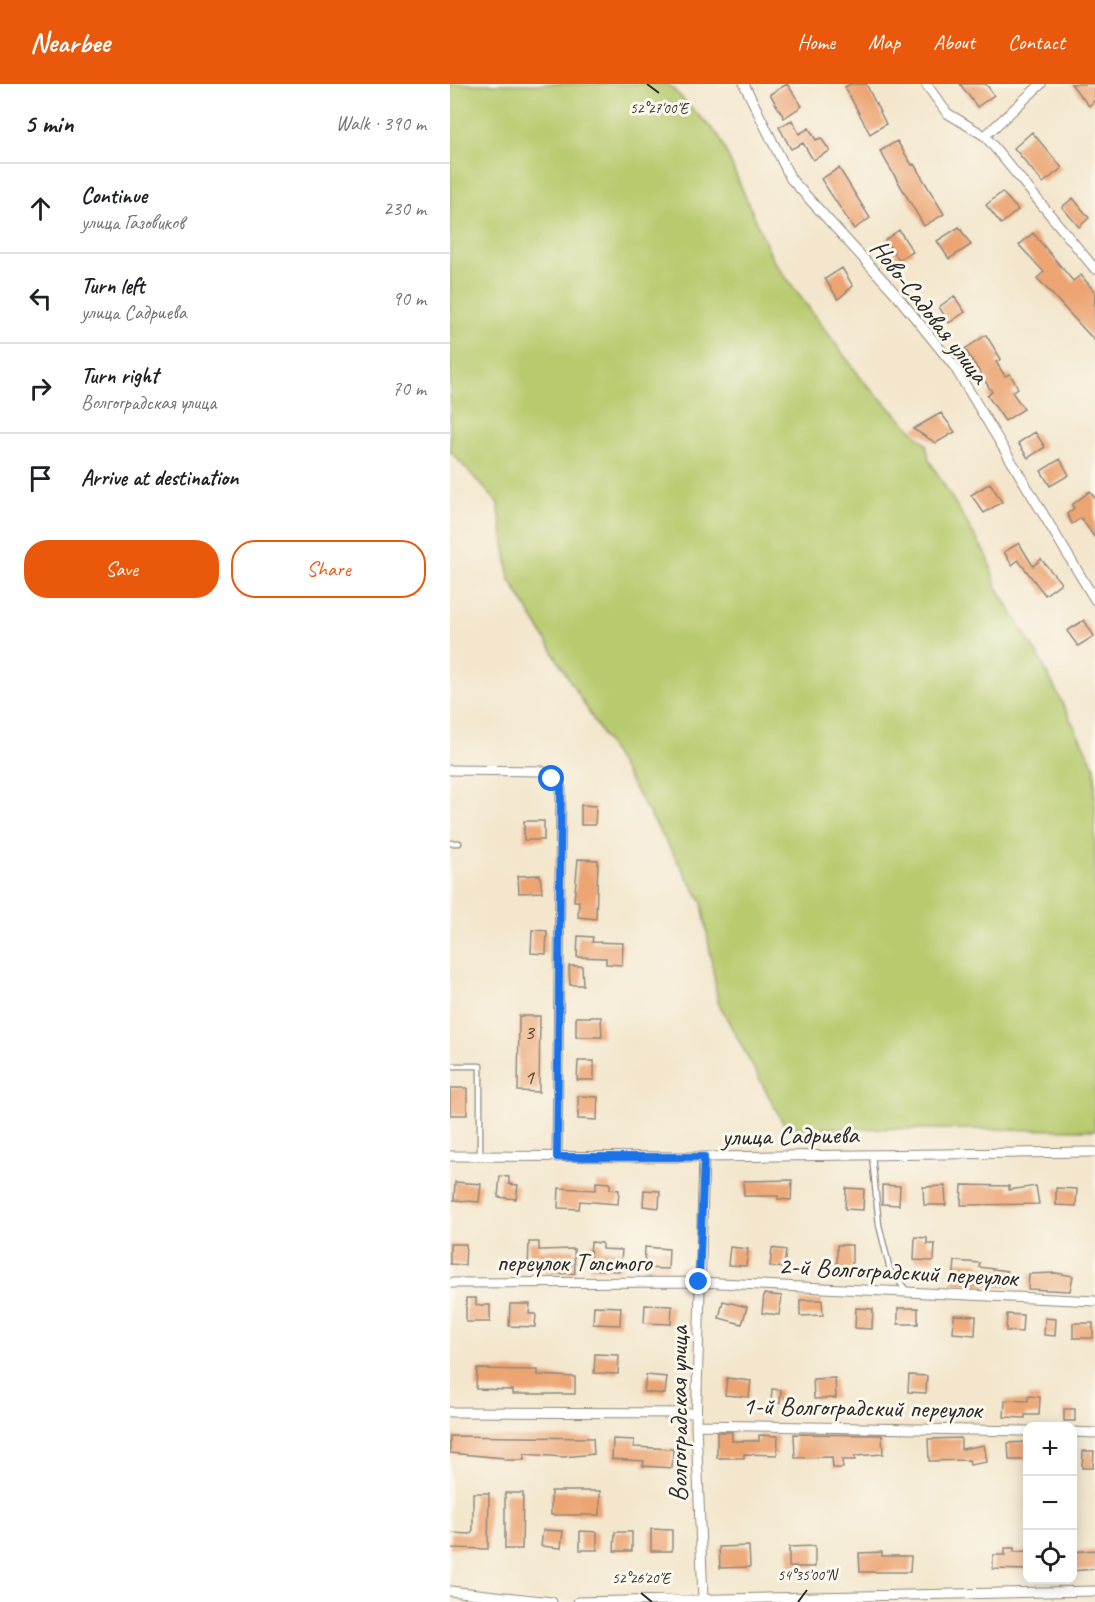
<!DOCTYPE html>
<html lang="en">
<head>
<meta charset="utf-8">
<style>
	:root { --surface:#fff; --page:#f6f6f6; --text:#202124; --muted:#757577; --line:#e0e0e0; --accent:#ea580c }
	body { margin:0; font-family:Caveat,sans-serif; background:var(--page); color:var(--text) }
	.controls { position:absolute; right:18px; bottom:18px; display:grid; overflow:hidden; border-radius:12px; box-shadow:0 3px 15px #0003 }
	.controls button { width:54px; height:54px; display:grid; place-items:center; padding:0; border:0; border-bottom:2px solid var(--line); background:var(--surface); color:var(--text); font:30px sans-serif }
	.stop { position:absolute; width:18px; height:18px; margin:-14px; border:4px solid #1a73e8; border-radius:50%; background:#fff }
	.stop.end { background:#1a73e8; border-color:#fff; box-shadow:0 2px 6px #0008 }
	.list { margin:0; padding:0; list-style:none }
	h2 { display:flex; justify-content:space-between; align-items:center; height:78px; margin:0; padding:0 24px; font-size:26px }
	h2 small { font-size:20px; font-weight:400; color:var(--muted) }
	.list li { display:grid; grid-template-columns:39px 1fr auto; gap:18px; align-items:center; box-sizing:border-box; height:90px; padding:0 24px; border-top:2px solid var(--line) }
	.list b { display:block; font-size:22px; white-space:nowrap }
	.list p { margin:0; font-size:20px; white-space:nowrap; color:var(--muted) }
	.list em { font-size:20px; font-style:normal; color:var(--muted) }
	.actions { display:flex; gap:12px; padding:18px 24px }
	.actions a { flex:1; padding:14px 0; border:2px solid var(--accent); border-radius:24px; text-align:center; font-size:21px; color:var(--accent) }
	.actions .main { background:var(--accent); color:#fff }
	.icon { flex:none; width:33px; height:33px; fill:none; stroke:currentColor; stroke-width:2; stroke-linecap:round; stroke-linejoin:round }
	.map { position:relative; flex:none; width:645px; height:1518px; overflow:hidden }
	header { display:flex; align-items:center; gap:36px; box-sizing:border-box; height:84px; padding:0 30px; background:var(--accent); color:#fff }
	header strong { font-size:28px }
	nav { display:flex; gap:33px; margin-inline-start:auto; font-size:21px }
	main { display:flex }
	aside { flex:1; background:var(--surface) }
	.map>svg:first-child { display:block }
	.green { fill:#b8ca6e; stroke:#727a4c; stroke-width:1.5 }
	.building { fill:#eca472 }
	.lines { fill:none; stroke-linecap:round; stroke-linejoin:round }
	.lane-casing { stroke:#8f887c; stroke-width:7 }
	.street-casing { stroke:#8f887c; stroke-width:11 }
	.lane { stroke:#fff; stroke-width:4.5 }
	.street { stroke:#fff; stroke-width:9 }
	.route { stroke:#1a73e8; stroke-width:8 }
	.ticks { fill:none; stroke:#2b2b2b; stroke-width:2 }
	.labels { text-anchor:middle; stroke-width:6; stroke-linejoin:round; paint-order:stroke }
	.number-label { font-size:22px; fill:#5b493d }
	.street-label { font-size:26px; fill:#2b2b2b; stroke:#fbf7ec }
	.ticks-label { font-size:15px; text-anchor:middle; fill:#2b2b2b; stroke:#fbf7ec; stroke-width:6; stroke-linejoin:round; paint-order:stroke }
</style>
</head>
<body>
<header>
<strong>Nearbee</strong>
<nav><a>Home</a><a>Map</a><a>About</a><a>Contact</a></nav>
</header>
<main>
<aside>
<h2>5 min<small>Walk · 390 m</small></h2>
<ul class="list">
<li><svg class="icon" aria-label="ahead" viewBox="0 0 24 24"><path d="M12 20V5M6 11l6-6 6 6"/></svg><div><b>Continue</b><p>улица Газовиков</p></div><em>230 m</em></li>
<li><svg class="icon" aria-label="left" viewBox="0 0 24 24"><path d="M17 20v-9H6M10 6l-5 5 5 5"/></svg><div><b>Turn left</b><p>улица Садриева</p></div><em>90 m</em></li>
<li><svg class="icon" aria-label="right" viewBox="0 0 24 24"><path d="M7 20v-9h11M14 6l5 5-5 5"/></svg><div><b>Turn right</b><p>Волгоградская улица</p></div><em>70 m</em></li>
<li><svg class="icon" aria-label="arrive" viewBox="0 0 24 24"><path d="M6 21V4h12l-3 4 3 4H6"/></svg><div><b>Arrive at destination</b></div></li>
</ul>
<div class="actions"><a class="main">Save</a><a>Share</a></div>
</aside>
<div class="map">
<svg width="645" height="1518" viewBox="0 0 645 1518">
	<rect width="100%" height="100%" fill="#fbf7ec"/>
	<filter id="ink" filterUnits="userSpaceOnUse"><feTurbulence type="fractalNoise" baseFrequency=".0167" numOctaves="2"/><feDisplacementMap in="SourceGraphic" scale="12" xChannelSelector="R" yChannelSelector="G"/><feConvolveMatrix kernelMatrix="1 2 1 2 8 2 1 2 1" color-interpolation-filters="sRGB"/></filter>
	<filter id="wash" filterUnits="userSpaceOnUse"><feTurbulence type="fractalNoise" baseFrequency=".008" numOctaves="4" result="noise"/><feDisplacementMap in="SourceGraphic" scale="24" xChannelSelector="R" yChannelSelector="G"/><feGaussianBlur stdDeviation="1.35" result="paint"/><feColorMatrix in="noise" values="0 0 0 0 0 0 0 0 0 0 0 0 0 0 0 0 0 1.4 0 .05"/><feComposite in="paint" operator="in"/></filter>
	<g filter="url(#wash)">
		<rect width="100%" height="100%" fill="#f3e6cc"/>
		<path class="green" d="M0 0H218L269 52 323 176 414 298 476 360 479 376 538 474 546 502 590 575 645 684V1046L336 1044 268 918 252 818 60 496 48 419 0 367Z"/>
		<g id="blocks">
			<path class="building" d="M337 0 352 22 334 34 320 10Z
				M400 0H416L436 40 420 50 395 3Z
				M510 0H536L544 11 527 23Z
				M621 0H645V16L639 22Z
				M342 36 349 50 359 44 366 56 371 54 380 67 363 76 353 59 341 65 329 43Z
				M582 48 612 84 593 99 564 64Z
				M447 57 462 81 464 80 494 130 474 142 430 67Z
				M389 84 420 134 404 145 371 95Z
				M552 108 568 126 551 140 536 121Z
				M623 114 639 134 629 143 612 123Z
				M509 143 521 161 499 175 487 157Z
				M449 146 463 168 449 176 435 156Z
				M583 149 623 197 631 191 645 208V257L587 194 594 188 569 161Z
				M392 184 403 202 388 215 375 195Z
				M504 212 515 228 499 239 489 223Z
				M536 251 551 275 546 278 555 292 560 290 568 304 562 308 574 325 555 337 537 311 542 308 515 265Z
				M491 329 505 348 486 359 463 345Z
				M585 348 595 363 578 374 568 359Z
				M610 375 619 391 600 402 591 387Z
				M540 399 552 418 534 429 521 411Z
				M640 407 645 414V454L631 434 622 440 617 430 624 424 622 421Z
				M569 459 583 482 591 475 611 499 595 511 568 476 562 481 554 468Z
				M634 536 644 552 628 562 617 547Z
				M131 721 146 722 145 741H131Z
				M74 737H94V756H74Z
				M128 775 148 776 146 835 128 833 129 817H124Z
				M90 791 92 808 69 809 68 792Z
				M82 846 97 847 96 870 81 869Z
				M128 852 143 853 142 858 173 859 172 881 156 880V874L127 873Z
				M119 882H132L133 901H120Z
				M69 932H90L89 1008 68 1007Z
				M126 933H151L152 953H126Z
				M128 977H144V996H127Z
				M0 1004H17V1031H0Z
				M128 1012 148 1013 147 1036 128 1035Z
				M50 1092 59 1093V1100L68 1101 66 1115 48 1113Z
				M342 1096 341 1116 328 1115V1112H294L293 1097Z
				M5 1098 31 1100 29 1118 4 1116Z
				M146 1098 160 1099V1105L169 1106 168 1120 130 1117 129 1125 108 1124 109 1104 146 1106Z
				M432 1101 450 1102 449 1121 432 1120Z
				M512 1101 559 1102V1106L586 1102 589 1120 511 1121Z
				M495 1102 496 1121H474L473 1103Z
				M396 1104 414 1105 413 1126 395 1125Z
				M606 1104 627 1105 626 1122 606 1121Z
				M194 1106 210 1107 209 1124 193 1122Z
				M465 1153 477 1154V1160H485L484 1177 464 1176Z
				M79 1158H89V1166L124 1165 125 1189 97 1190V1186L78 1185Z
				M141 1158 152 1159V1165L172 1166 170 1187 139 1185Z
				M0 1160H16L15 1181 0 1180Z
				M387 1161H402V1188H387Z
				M195 1163 219 1165 218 1185 194 1184Z
				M280 1163 298 1165 296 1182 278 1181Z
				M322 1164 336 1166 334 1184 320 1182Z
				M505 1177 530 1179 529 1183 557 1187 555 1203 503 1199Z
				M606 1189 623 1192 620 1207 578 1205 579 1190Z
				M314 1210 332 1212 329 1231 312 1229Z
				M16 1214H26V1221H40V1238H16Z
				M350 1216H372L373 1231 350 1232Z
				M273 1217 297 1223 292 1240 269 1234Z
				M60 1220H80L79 1230H86L85 1243 59 1242Z
				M195 1221 222 1222 221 1240 194 1239Z
				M144 1222 171 1223 170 1241 143 1240Z
				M406 1224 423 1225 422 1245 405 1244Z
				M448 1224H468V1240H448Z
				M557 1230 573 1231 572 1248 556 1247Z
				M504 1231 526 1232 525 1251 503 1249Z
				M595 1234 606 1235 605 1252 594 1251Z
				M623 1239H643V1254H623Z
				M145 1270 169 1271 168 1290 144 1289Z
				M27 1285 88 1286V1291L125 1293V1310H63V1306L26 1305Z
				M196 1291 217 1293 215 1310 194 1308Z
				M459 1291 477 1292 476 1309 458 1308Z
				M277 1294 301 1297 299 1313 275 1311Z
				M385 1294 386 1314 364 1315 363 1295Z
				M322 1305 331 1306 330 1319 321 1318Z
				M578 1312 590 1313 589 1331H575V1334L554 1333 555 1316 578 1317Z
				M614 1325H625V1337H614Z
				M267 1348H282V1357H309V1351L328 1352 327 1371 294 1370V1374H267Z
				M344 1350 432 1351 433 1370 405 1372V1376H392L393 1384H383L382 1373 345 1374Z
				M0 1352 143 1354 144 1370 113 1373 74 1370V1376H54V1374L0 1369Z
				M511 1354V1365L534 1361 537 1378 520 1381 519 1376 479 1377 478 1355Z
				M163 1355 184 1356V1363L223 1365 222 1384 193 1382 194 1377 162 1375Z
				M576 1358 577 1376H559L558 1359Z
				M633 1367H644L643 1384H632Z
				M101 1407H150V1431H101Z
				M23 1409H39L38 1465 0 1464V1449L21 1450 23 1446Z
				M55 1409H73L72 1465H55Z
				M201 1445 222 1446V1467H201Z
				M93 1446 113 1447 111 1464 91 1462Z
				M130 1447 147 1448V1466H130Z
				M165 1448H182V1467H164Z
				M299 1462 300 1483 270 1484 269 1463Z
				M365 1462V1483H339V1463Z
				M555 1464H564V1468L578 1467V1486L543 1485V1471H555Z
				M645 1466V1485L622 1487V1468Z
				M432 1468V1472H461L460 1488H410L409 1469Z"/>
		</g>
	</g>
	<g filter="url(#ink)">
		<use href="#blocks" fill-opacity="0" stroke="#8f887c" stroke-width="1.5"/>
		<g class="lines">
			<defs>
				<path id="lane" d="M0 759H9
					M0 982H30V1072
					M422 1072 429 1141 440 1186 456 1206"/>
				<path id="street" d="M294 0 341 95 444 208 504 282 645 516
					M476 0 497 29 535 52 645 185
					M535 52 591 0
					M0 686 92 687 111 704 107 1073
					M0 1072 254 1073 645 1068
					M0 1199 249 1198 645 1217
					M0 1328 246 1329
					M246 1341 578 1347
					M622 1348 645 1349
					M0 1507 102 1518
					M253 1515 246 1341 254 1073
					M128 1518 645 1507"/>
			</defs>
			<use href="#lane" class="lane-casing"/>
			<use href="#street" class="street-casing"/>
			<use href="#lane" class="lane"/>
			<use href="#street" class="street"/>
		</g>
	</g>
	<g class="lines" filter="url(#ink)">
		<path class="route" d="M102 695 111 704 107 1073H254L249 1198"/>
	</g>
	<path class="ticks" d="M197 0 209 9M191 1509 202 1518M348 1518 357 1506"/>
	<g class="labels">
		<g class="number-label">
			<text x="79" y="955">3</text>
			<text x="79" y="1000">1</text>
		</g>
		<g class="street-label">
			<text transform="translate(480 227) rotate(52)" y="9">Ново-Садовая улица</text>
			<text transform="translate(340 1051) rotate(-1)" y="9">улица Садриева</text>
			<text x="124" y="1187">переулок Толстого</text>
			<text transform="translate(448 1187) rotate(3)" y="9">2-й Волгоградский переулок</text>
			<text transform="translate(412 1323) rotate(1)" y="9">1-й Волгоградский переулок</text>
			<text transform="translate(228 1330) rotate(-90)" y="9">Волгоградская улица</text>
		</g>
	</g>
	<g class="ticks-label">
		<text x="209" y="29">52°27'00"E</text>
		<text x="357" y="1496">54°35'00"N</text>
		<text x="191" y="1499">52°26'20"E</text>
	</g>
</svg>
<div class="controls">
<button>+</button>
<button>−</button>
<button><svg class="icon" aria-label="locate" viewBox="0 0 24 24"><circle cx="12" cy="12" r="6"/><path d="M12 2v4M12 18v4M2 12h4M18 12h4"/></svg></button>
</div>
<div class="stop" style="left:102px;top:695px"></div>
<div class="stop end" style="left:249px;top:1198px"></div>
</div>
</main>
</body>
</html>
